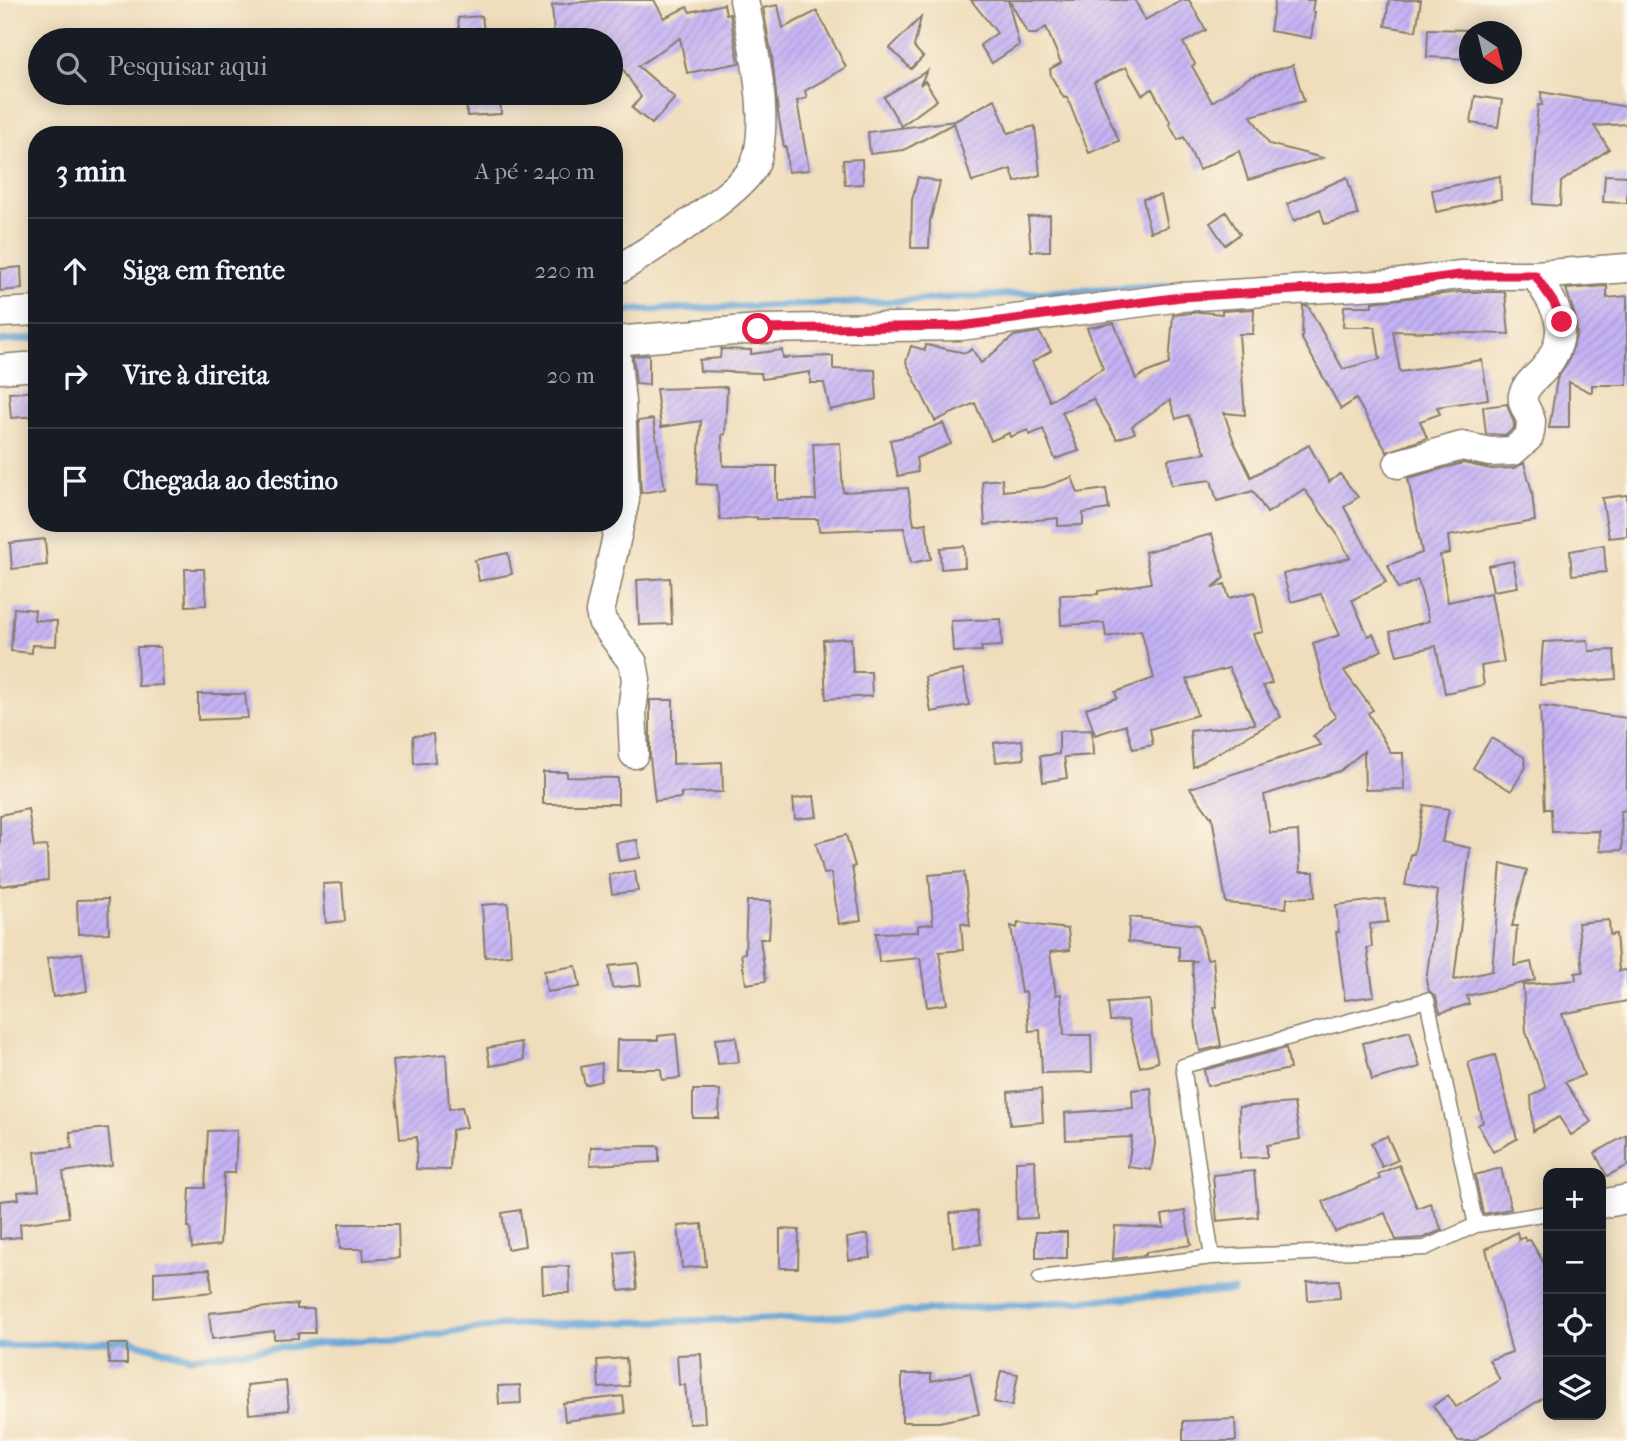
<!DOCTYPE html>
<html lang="pt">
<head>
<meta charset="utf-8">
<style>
	:root { --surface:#171b24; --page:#20242c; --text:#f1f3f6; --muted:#9ea1a6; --line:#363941 }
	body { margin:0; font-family:"IM FELL French Canon",serif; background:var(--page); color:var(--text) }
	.controls { position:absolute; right:21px; bottom:21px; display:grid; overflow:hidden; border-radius:14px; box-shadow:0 4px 18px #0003 }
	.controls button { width:63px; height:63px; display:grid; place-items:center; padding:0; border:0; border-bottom:2px solid var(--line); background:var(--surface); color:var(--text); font:35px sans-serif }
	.compass { position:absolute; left:1459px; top:21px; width:63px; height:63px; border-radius:50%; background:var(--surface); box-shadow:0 4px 18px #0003; rotate:145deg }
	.stop { position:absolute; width:21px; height:21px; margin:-16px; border:5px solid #e11d48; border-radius:50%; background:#fff }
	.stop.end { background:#e11d48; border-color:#fff; box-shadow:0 2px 7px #0008 }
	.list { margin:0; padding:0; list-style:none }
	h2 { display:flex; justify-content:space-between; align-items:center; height:91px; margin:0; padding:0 28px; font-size:30px }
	h2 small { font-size:23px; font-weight:400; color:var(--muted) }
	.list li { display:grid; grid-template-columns:46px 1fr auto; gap:21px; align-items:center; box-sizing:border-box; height:105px; padding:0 28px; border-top:2px solid var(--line) }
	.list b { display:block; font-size:26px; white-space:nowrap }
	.list em { font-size:23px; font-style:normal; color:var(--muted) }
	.icon { flex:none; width:38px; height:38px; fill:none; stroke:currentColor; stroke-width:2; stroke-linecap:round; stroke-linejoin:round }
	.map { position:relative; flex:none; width:1627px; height:1441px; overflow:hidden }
	.search { position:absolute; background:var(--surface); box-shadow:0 4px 18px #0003; left:28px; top:28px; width:595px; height:77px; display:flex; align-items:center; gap:18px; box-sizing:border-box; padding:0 24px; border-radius:38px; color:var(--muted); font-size:26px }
	.panel { position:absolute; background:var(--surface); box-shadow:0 4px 18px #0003; left:28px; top:126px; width:595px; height:406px; border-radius:28px }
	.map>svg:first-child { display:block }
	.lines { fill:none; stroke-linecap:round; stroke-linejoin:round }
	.stream { stroke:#65a4d7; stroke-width:7 }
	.building { fill:url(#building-hatch) }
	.service-casing { stroke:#867c6c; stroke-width:17 }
	.minor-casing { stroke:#867c6c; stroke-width:31 }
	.service { stroke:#fff; stroke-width:14 }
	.minor { stroke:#fff; stroke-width:28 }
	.route { stroke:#e11d48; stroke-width:9 }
</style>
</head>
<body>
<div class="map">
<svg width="1627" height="1441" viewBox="0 0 1627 1441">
	<defs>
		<pattern id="building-hatch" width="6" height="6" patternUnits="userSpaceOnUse" patternTransform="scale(1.75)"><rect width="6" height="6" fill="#c4b2f4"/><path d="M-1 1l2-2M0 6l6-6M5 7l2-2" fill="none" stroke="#a898d1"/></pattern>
	</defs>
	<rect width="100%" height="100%" fill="#fcf5e5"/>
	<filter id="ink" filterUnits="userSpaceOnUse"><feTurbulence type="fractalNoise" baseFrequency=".0143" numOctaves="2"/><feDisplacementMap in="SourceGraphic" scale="14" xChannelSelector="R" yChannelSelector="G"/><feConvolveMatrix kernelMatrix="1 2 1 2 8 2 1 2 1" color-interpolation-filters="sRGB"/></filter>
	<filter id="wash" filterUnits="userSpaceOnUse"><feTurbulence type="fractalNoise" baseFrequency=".00686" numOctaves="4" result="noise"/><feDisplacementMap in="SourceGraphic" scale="28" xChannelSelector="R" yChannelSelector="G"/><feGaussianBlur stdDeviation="1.57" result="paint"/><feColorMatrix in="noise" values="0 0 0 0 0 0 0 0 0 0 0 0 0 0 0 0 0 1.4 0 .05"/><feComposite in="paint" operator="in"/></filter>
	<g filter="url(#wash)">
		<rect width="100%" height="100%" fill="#efddbb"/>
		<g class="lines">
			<path class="stream" d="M614 311 885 302 1169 285
				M0 341 37 338
				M0 1346 129 1341 189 1357 338 1342 410 1338 507 1325 809 1318 1233 1291"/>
		</g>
		<g id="blocks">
			<path class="building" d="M602 0H654L664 18 687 7 690 12 724 4 726 14H730L739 63 687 73 680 38 638 66 675 98 652 124 632 108 641 97 611 51V40H587L583 34 554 36 552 5Z
				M971 0H1008L1019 45 992 63 980 45 997 33Z
				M1009 0H1135L1145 20 1183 0H1189L1206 30 1183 43 1195 64 1192 66 1212 102 1250 77 1293 65 1304 101 1251 116 1269 144 1323 158 1248 180 1239 151 1199 170 1184 137 1178 140 1169 124 1171 123 1152 89 1142 95 1126 67 1094 82 1119 141 1089 153 1067 97 1064 98 1051 76 1050 69 1061 63 1046 27 1036 34H1028Z
				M1275 0H1314L1312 11 1315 12 1311 38 1270 31Z
				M1389 0H1421L1416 31 1385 26Z
				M778 5 783 28 817 11 846 67 805 91 807 98 797 101 809 170 788 172 786 147H784L778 113 772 57 763 8Z
				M482 16 485 40H460L458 18Z
				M921 17 914 47 923 57 911 69 890 48Z
				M1428 29 1469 30V59L1427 57Z
				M927 71 920 85 925 81 937 100 901 126 884 97Z
				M1541 92 1627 107V124L1594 126 1609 149 1561 182 1560 206 1533 204 1538 125H1536L1538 105H1542Z
				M466 93H500L501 114 467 116Z
				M1475 96 1502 100 1498 127 1471 123Z
				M995 99 1008 133 1035 126 1040 175 1015 182 1011 169 972 182 954 123 904 150 870 154 868 132 955 121Z
				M862 159 863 184 845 185 843 160Z
				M1605 175 1627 176V203L1603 202Z
				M1500 176 1501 199 1436 212 1432 190Z
				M918 177 940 182 930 221 929 248H911L912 200Z
				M1347 177 1358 215 1325 224 1320 209 1294 221 1287 204Z
				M1161 195 1168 227 1150 232 1143 199Z
				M1226 212 1240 234 1225 245 1210 223Z
				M1050 215V251H1031L1028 217Z
				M21 267 22 289 0 291V269Z
				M1607 286V298L1627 296V385H1592V393L1569 382V428H1549L1557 379 1568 362 1577 334 1575 316 1566 289Z
				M1460 292H1505L1509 334 1393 331 1400 372 1482 360 1488 399 1437 407 1440 414 1420 421 1427 438 1387 452 1356 399 1341 409 1302 339 1303 306H1308L1343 369 1380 359 1375 327H1343L1344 306H1372V302Z
				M1254 309 1253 334H1239L1245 415 1224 413 1234 442 1251 477 1309 445 1329 482 1340 474 1358 497 1344 507 1386 582 1352 600 1368 636 1373 634 1382 650 1344 671 1373 710 1368 713 1391 753H1403L1404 789 1365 790 1364 751 1340 771 1264 795 1270 833 1298 831 1300 872H1314L1315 897 1287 898 1286 908 1226 903 1212 816H1210L1190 788 1321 745 1313 736 1336 717 1329 707 1313 643 1340 635 1321 594 1291 602 1283 574 1350 558 1337 534 1304 489 1267 513 1253 491 1217 501 1211 480 1171 485 1168 459 1206 453 1188 415 1176 419 1170 400 1132 426 1135 433 1117 439 1093 399 1062 412 1079 451 1055 459 1043 429 1030 435 1028 430 1010 437 1009 433 991 441 975 403 935 421 906 362 911 346 925 350 926 345 966 353 972 349 981 363 1014 336 1039 332 1051 351 1032 362 1050 401 1103 368 1087 328 1114 323 1136 379 1143 374 1169 364 1173 315 1201 312 1222 314V311Z
				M721 349 751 350V354L782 350 783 358 833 356V369L875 370 877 399 830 410 824 383H810V372L762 379 761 373 700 371 699 360 720 358Z
				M649 355V385L636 384 633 356Z
				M727 387 725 434 722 435 723 466H777V500H816L813 444 840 443 843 492 908 488 914 525 926 523 931 559 911 563 904 528 819 531 818 519H757V517L720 520 717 485 697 484 701 421 661 427 656 389Z
				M37 391V416L11 418 9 393Z
				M1507 404 1514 423V428L1506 435 1486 434 1483 407Z
				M653 419 665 489 641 493 638 421Z
				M943 423 951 444 916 458 918 472 898 476 890 440 909 436Z
				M1463 463 1491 469 1514 468 1524 463 1532 492 1535 521 1448 536 1450 553 1440 555 1448 602 1491 593 1504 662 1481 666 1484 685 1445 693 1436 646 1397 655 1390 632 1429 621 1418 580 1398 589 1388 565 1422 553 1408 478Z
				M1072 477 1078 493 1106 489 1109 509 1083 513V525L1058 526V518L985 525 982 481 1002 479 1003 491 1044 487Z
				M1627 495V536L1609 538 1602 498Z
				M1212 534 1224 578 1212 588 1225 584 1229 598 1255 592 1263 632 1253 634 1272 683 1263 686 1281 717 1193 767 1190 731 1255 724 1229 668 1187 679 1197 715 1150 729 1153 745 1133 749 1126 725 1095 735 1086 708 1117 698 1115 692 1154 678 1141 630 1106 637 1104 623 1061 625 1060 595 1098 594V591L1151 583 1145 552Z
				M45 539 47 565 12 569 10 543Z
				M1604 545 1606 572 1572 575 1570 551Z
				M964 546 965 567 941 569 940 548Z
				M508 553 512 574 479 581 475 560Z
				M1513 561 1518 587 1493 591 1488 566Z
				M185 569H204L206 605 186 606Z
				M670 578 672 624 639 625 637 580Z
				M14 608 35 610 34 620 57 621 56 646 32 645V653L11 651Z
				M1001 619 1002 646 981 647 982 651 953 652 951 621Z
				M851 638 853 672H871L872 696 826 699 823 640Z
				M1588 640 1589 651 1614 650 1616 679 1540 685 1543 642Z
				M137 647H160L162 685 138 686Z
				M963 670 969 705 931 712 925 677Z
				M198 694H245L248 718 198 720Z
				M650 700H673V764L722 762 723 792 681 793V798L655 801 650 758Z
				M1540 706 1627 718V810L1621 811 1622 850 1600 851 1599 831 1552 832 1551 809H1545Z
				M1092 730 1093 755 1064 757 1067 778 1043 782 1040 756 1059 754V731Z
				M433 734 435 762 414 764 413 736Z
				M1491 738 1524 757 1526 767 1511 791 1473 768Z
				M1022 740 1024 759 996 762 994 743Z
				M543 772H567V777L618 778V804H543Z
				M814 796 817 817 795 819 793 799Z
				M1424 805 1449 809 1442 842 1470 848 1454 980 1492 971 1501 863 1527 870 1512 926H1517L1514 966 1531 962 1535 980 1467 996 1469 1004 1440 1013 1436 997 1429 991 1426 981 1438 891 1405 885 1411 854H1414Z
				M28 809 34 847 47 846 48 880 0 886V815Z
				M846 835 855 866 852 867 861 920 839 924 831 873 824 874 816 843Z
				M637 840 640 858 619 861 616 843Z
				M635 871 638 891 612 894 609 874Z
				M964 872 970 926 961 923 963 950 939 952 947 1004 927 1007 920 958 879 962 876 933 918 932V925L933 924 929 875Z
				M342 883 345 921 326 923 323 884Z
				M108 899 109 933 78 934 77 900Z
				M1385 899 1388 922 1370 924 1372 947 1367 948 1374 996 1345 1000 1336 932H1339L1336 905Z
				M747 901H771L769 939H760L766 981 746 984 741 954 745 953Z
				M508 903 511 955 485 957 482 905Z
				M1130 917 1199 925 1207 959 1213 958 1217 1007H1214L1221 1046 1200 1051 1196 1029 1192 961H1197H1179V947L1128 942Z
				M1609 920 1610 935 1616 934 1619 971 1627 970V1001L1562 1014 1584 1075 1565 1082 1591 1122 1571 1135 1559 1117 1533 1131 1531 1096 1546 1088 1526 1032 1523 985 1576 980 1575 973 1583 972 1578 923Z
				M1018 923 1068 929 1070 950 1050 952 1056 995 1061 994 1064 1035H1091L1092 1072 1042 1073 1040 1030 1029 1031 1026 992 1021 993 1011 926 1017 928Z
				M82 953 87 991 53 997 47 958Z
				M638 963 641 985 612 988 609 966Z
				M576 966 580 987 547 992 544 971Z
				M1150 1000 1152 1036 1158 1062 1140 1067 1128 1020 1110 1021 1108 1003Z
				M1410 1031 1420 1067 1372 1080 1363 1043Z
				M676 1034 680 1078 662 1080 661 1069H616L617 1040H658V1036Z
				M736 1037 739 1062 718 1064 715 1039Z
				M521 1042 524 1060 490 1066 487 1048Z
				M1286 1048 1290 1069 1207 1086 1204 1070Z
				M446 1054 449 1109 462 1107 467 1127 452 1130 450 1170 416 1169 417 1137 400 1139 393 1060Z
				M1495 1055 1517 1139 1493 1152 1478 1125 1483 1122 1468 1062Z
				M602 1063 601 1081 585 1085 581 1067Z
				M1151 1088 1155 1144 1151 1170 1128 1167 1132 1137 1066 1140 1065 1113 1133 1108 1132 1090Z
				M1041 1089 1043 1122 1010 1125 1008 1092Z
				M693 1090H720L719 1118H693Z
				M1294 1103 1300 1139 1267 1145V1157L1240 1158 1239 1107Z
				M108 1128 112 1165 63 1172 69 1217 20 1224 21 1237 0 1239V1201L19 1199 18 1192 39 1190 35 1152 72 1148 70 1132Z
				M237 1130 235 1173H224L220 1245 192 1248 190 1227H188L190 1188H205L208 1131Z
				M1627 1135V1166L1607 1176 1595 1153Z
				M1387 1136 1398 1160 1382 1167 1371 1143Z
				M659 1146V1162L590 1165 591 1147Z
				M1035 1160 1037 1218 1017 1219 1016 1161Z
				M1399 1165 1417 1208 1430 1203 1442 1230 1423 1238 1396 1240 1385 1213 1335 1232 1323 1201 1380 1179 1378 1174Z
				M1501 1168 1511 1209 1483 1214 1475 1175Z
				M1254 1171 1258 1217 1217 1221 1213 1175Z
				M520 1210 525 1246 507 1249 502 1213Z
				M977 1211 981 1244 953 1247 950 1213Z
				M1185 1211 1191 1245 1146 1252V1255L1113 1259 1115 1226 1164 1228 1162 1215Z
				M339 1224H398L399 1258 364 1260 363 1249H340Z
				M702 1224 706 1266 682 1268 678 1226Z
				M780 1229 799 1230 798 1268H780Z
				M1036 1232H1067V1258H1036Z
				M1517 1232 1519 1240 1524 1237 1526 1241 1530 1240 1548 1270V1395L1473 1441H1458L1433 1406 1448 1395 1456 1407 1500 1380 1489 1360 1512 1352 1486 1249Z
				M868 1234 871 1258 849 1260 847 1238Z
				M633 1251 637 1289 619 1291 615 1253Z
				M569 1266 570 1293H543L542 1267Z
				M210 1269 212 1292 154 1298V1272Z
				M1339 1280 1340 1298 1308 1300 1307 1282Z
				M297 1304V1309H314L315 1333H298V1338L274 1339V1331L212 1339 209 1313Z
				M108 1344H127V1364H109Z
				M701 1354 705 1423 689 1424 685 1385H679L677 1355Z
				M626 1358 629 1386 599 1388 597 1360Z
				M1001 1371 1018 1374 1012 1406 994 1402Z
				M970 1373 979 1414 939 1422H902V1374H931V1381Z
				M286 1381 289 1410 249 1414 247 1385Z
				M520 1385 521 1403 499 1404 498 1386Z
				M623 1396 625 1413 565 1421 563 1403Z
				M1235 1419 1236 1441H1183V1421Z"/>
		</g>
	</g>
	<g filter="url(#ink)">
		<use href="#blocks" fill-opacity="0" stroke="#867c6c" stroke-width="2"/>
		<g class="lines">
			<defs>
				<path id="service" d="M1212 1257 1183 1066 1427 1000 1476 1225
					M1040 1278 1212 1257 1425 1248 1476 1225 1548 1213"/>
				<path id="minor" d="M614 270 621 268C650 249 744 192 755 164 771 122 753 43 744 0
					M0 313 37 311
					M614 341 758 329 961 326 1181 297 1393 284 1459 275H1535L1627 268
					M615 341 621 402 625 500 600 612 602 621 633 663 636 679 632 711 634 754
					M0 369 37 366
					M1398 464 1462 446 1490 452 1513 451 1529 437C1530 432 1531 426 1531 421 1529 412 1521 405 1523 395 1526 384 1537 377 1544 369 1574 331 1557 309 1535 275
					M1601 1204 1627 1199"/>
			</defs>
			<use href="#service" class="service-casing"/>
			<use href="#minor" class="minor-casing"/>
			<use href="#service" class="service"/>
			<use href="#minor" class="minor"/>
		</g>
	</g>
	<g class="lines" filter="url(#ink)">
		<path class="route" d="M758 329 961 326 1181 297 1393 284 1459 275H1535L1554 303 1562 322"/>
	</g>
</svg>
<div class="controls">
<button>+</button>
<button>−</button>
<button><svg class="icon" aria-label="locate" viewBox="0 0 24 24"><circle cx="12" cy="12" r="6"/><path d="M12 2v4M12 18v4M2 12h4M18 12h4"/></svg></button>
<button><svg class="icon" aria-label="layers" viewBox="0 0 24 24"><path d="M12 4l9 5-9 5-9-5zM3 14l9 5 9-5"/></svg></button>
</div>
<svg class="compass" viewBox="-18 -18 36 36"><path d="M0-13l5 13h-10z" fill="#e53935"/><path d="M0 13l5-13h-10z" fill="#9ea1a6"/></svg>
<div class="stop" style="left:758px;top:329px"></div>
<div class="stop end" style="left:1562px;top:322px"></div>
<div class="search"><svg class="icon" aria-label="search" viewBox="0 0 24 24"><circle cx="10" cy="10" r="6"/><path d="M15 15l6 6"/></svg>Pesquisar aqui</div>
<section class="panel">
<h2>3 min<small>A pé · 240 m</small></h2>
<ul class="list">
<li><svg class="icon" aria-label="ahead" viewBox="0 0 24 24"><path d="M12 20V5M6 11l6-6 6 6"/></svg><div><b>Siga em frente</b></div><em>220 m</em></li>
<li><svg class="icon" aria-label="right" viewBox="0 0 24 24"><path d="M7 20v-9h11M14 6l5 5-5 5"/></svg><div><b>Vire à direita</b></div><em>20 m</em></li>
<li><svg class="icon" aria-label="arrive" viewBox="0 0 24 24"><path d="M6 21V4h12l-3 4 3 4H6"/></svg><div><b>Chegada ao destino</b></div></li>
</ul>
</section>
</div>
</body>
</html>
